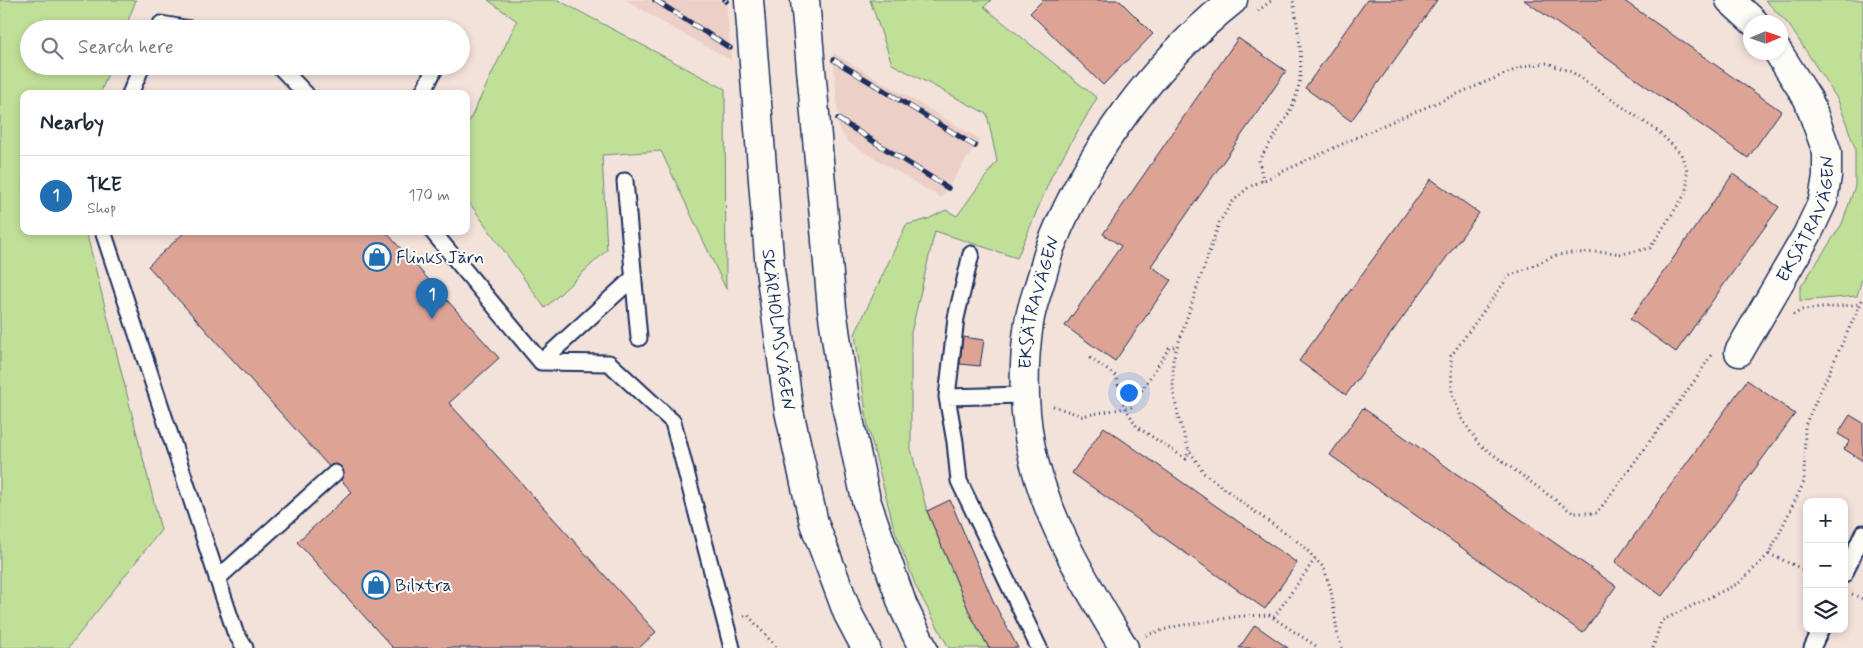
<!DOCTYPE html>
<html lang="en">
<head>
<meta charset="utf-8">
<style>
	:root { --surface:#fff; --page:#f6f6f7; --text:#1f2937; --muted:#747a83; --line:#e0e1e3; --accent:#1f6fb2 }
	body { margin:0; font-family:Mynerve,sans-serif; background:var(--page); color:var(--text) }
	.controls { position:absolute; right:15px; bottom:15px; display:grid; overflow:hidden; border-radius:10px; box-shadow:0 2px 8px #0003 }
	.controls button { width:45px; height:45px; display:grid; place-items:center; padding:0; border:0; border-bottom:1px solid var(--line); background:var(--surface); color:var(--text); font:25px sans-serif }
	.compass { position:absolute; left:1743px; top:15px; width:45px; height:45px; border-radius:50%; background:var(--surface); box-shadow:0 2px 8px #0003; rotate:88deg }
	.you { position:absolute; left:1128px; top:392px; width:18px; height:18px; margin:-12px; border:4px solid #fff; border-radius:50%; background:#1a73e8; box-shadow:0 0 0 8px #1a73e833 }
	.badge { display:grid; place-items:center; width:32px; height:32px; border-radius:50%; background:var(--accent); color:#fff; font-size:16px; font-weight:700 }
	.pin { position:absolute; translate:-50% -41px; filter:drop-shadow(0 1px 2px #0008) }
	.pin::after { content:''; position:absolute; top:26px; width:18px; height:15px; background:inherit; clip-path:polygon(0 0,100% 0,50% 100%) }
	.list { margin:0; padding:0; list-style:none }
	h2 { display:flex; justify-content:space-between; align-items:center; height:65px; margin:0; padding:0 20px; font-size:21px }
	h2 small { font-size:16px; font-weight:400; color:var(--muted) }
	.list li { display:grid; grid-template-columns:32px 1fr auto; gap:15px; align-items:center; box-sizing:border-box; height:80px; padding:0 20px; border-top:1px solid var(--line) }
	.list b { display:block; font-size:19px; white-space:nowrap }
	.list p { margin:0; font-size:16px; white-space:nowrap; color:var(--muted) }
	.list em { font-size:16px; font-style:normal; color:var(--muted) }
	.icon { flex:none; width:28px; height:28px; fill:none; stroke:currentColor; stroke-width:2; stroke-linecap:round; stroke-linejoin:round }
	.map { position:relative; flex:none; width:1863px; height:648px; overflow:hidden }
	.search { position:absolute; background:var(--surface); box-shadow:0 2px 8px #0003; left:20px; top:20px; width:450px; height:55px; display:flex; align-items:center; gap:12px; box-sizing:border-box; padding:0 18px; border-radius:28px; color:var(--muted); font-size:19px }
	.panel { position:absolute; background:var(--surface); box-shadow:0 2px 8px #0003; left:20px; top:90px; width:450px; height:145px; border-radius:10px }
	.map>svg:first-child { display:block }
	.built { fill:#eccfc6 }
	.green { fill:#c0df97; stroke:#6e877a }
	.building { fill:#dda496; stroke:#1b2f5e }
	.lines { fill:none; stroke-linecap:round; stroke-linejoin:round }
	.service-casing { stroke:#1b2f5e; stroke-width:19 }
	.minor-casing { stroke:#1b2f5e; stroke-width:31 }
	.secondary-casing { stroke:#1b2f5e; stroke-width:31 }
	.path { stroke:#1b2f5e; stroke-width:3; stroke-dasharray:1 4; stroke-linecap:butt }
	.service { stroke:#fdfcf7; stroke-width:15 }
	.minor { stroke:#fdfcf7; stroke-width:28 }
	.secondary { stroke:#fdfcf7; stroke-width:28 }
	.rail-casing { stroke:#1b2f5e; stroke-width:5.5 }
	.rail { stroke:#fdfcf7; stroke-width:4; stroke-dasharray:11; stroke-linecap:butt }
	.labels { text-anchor:middle; stroke-width:4; stroke-linejoin:round; paint-order:stroke }
	.street-label { font-size:18px; fill:#1b2f5e; stroke:#fdfcf7 }
	.poi-label { font-size:18px; fill:#1b2f5e; stroke:#fdfcf7; text-anchor:start }
</style>
</head>
<body>
<div class="map">
<svg width="1863" height="648" viewBox="0 0 1863 648">
	<rect width="100%" height="100%" fill="#f3e2da"/>
	<filter id="ink" filterUnits="userSpaceOnUse"><feTurbulence type="fractalNoise" baseFrequency=".02" numOctaves="2"/><feDisplacementMap in="SourceGraphic" scale="10" xChannelSelector="R" yChannelSelector="G"/><feConvolveMatrix kernelMatrix="1 2 1 2 8 2 1 2 1" color-interpolation-filters="sRGB"/></filter>
	<g filter="url(#ink)">
		<path class="built" d="M626 0H726L731 60 662 22Z
			M833 53 980 139 941 198 848 142 839 129Z"/>
		<path class="green" d="M0 0H136L125 29H29V66H111L100 94H24V231H86L161 530 68 648H0Z
			M488 0H558L725 89 726 289 661 151 602 155 607 250 545 308 466 198V128L517 21Z
			M870 0H991L984 7 1097 98 1052 175 1017 258 935 231 911 333V449L927 511 971 616 989 648H949L916 587 894 528 868 427 855 334 906 225 928 219 946 210 957 216 997 161 987 114 892 64Z
			M1765 0H1863V275L1857 296 1800 301V288L1842 224 1855 186V148L1838 100 1789 25Z"/>
		<path class="building" d="M1043 0H1119L1153 34 1103 85 1030 13Z
			M1367 0H1437L1351 121 1305 88Z
			M1524 0H1623L1781 111 1748 158Z
			M1238 38 1286 71 1151 266 1171 280 1115 361 1065 326 1121 246 1103 234Z
			M1733 174 1779 207 1676 352 1630 319Z
			M1431 179 1479 213 1346 395 1299 361Z
			M186 231H385L499 358 449 403 656 632 639 648H393L297 542 352 492 148 266Z
			M963 337 984 340 980 366 960 364Z
			M1747 380 1795 414 1662 596 1615 562Z
			M1363 408 1616 586 1583 633 1330 455Z
			M1850 415 1863 423V461L1844 449 1850 441 1838 434Z
			M1104 427 1297 563 1265 609 1072 473Z
			M950 500 994 603 1018 648H989L971 616 927 511Z
			M1255 625 1288 648H1239Z"/>
		<g class="lines">
			<defs>
				<path id="service" d="M159 29 161 24 190 29
					M279 66 306 94
					M130 94 142 66
					M422 94 436 66
					M625 181 639 338
					M103 231 235 632 245 648
					M432 231 541 362 609 363 673 422 732 648
					M971 254 956 318 947 397 955 442 959 481 1039 648
					M541 362 633 278
					M947 397 1024 395
					M1844 575 1863 533
					M217 579 335 473
					M1812 648 1821 629"/>
				<g id="minor">
					<path d="M1730 0 1754 22"/>
					<path id="s1" d="M1739 352 1807 235 1823 201 1827 176V152L1808 99 1778 52"/>
					<path id="s2" d="M1124 648C1086 584 1044 518 1030 443 1023 403 1023 363 1029 323 1031 308 1037 293 1041 279 1045 267 1047 254 1052 243 1089 151 1155 62 1233 0"/>
				</g>
				<g id="secondary">
					<path id="s3" d="M749 0 770 270 789 411 814 523 848 614 866 648"/>
					<path d="M805 0 832 309 845 400 866 500 903 606 923 648"/>
				</g>
			</defs>
			<use href="#service" class="service-casing"/>
			<use href="#minor" class="minor-casing"/>
			<use href="#secondary" class="secondary-casing"/>
			<path class="path" d="M1258 11 1272 0
				M1263 181 1259 160C1272 139 1290 117 1297 93 1305 66 1298 27 1293 0
				M1793 315 1802 310 1861 304
				M1090 358 1116 376 1122 402 1137 427 1186 459 1189 450
				M1053 406 1082 416 1131 407 1169 348 1177 346
				M1769 554 1807 571
				M1852 594 1863 599
				M744 616 748 615 777 648
				M1274 617 1315 559
				M1146 635 1177 626 1242 616 1269 615 1319 648
				M1342 648 1338 637 1331 590 1324 568 1301 544 1252 510 1204 473 1189 450 1179 420 1173 390V359L1219 223 1232 202 1249 187 1386 124 1524 66 1547 63 1572 72 1659 132 1681 154 1687 170V191L1650 248 1622 254 1608 252 1572 253 1557 255 1509 276 1451 356 1452 393 1462 419 1479 444 1573 513H1597L1698 376 1711 355
				M1653 648 1661 621 1739 583 1769 554 1804 482 1805 425 1863 298"/>
			<use href="#service" class="service"/>
			<use href="#minor" class="minor"/>
			<use href="#secondary" class="secondary"/>
			<defs>
				<path id="rail" d="M655 0 730 48
					M725 0 726 1
					M834 60 975 146
					M838 119 948 188"/>
			</defs>
			<use href="#rail" class="rail-casing"/>
			<use href="#rail" class="rail"/>
		</g>
	</g>
	<defs>
		<symbol id="shop-ring" viewBox="-11 -11 22 22"><circle r="9.5" fill="#fdfcf7" stroke="#1f6fb2" stroke-width="1.5"/><path d="M-5-2.5h2.3a2.7 3.5 0 0 1 5.4 0H5L5.5 6h-11ZM-1.5-2.5h3a1.5 2.3 0 0 0-3 0Z" fill="#1f6fb2"/></symbol>
	</defs>
	<g fill-rule="evenodd">
		<use href="#shop-ring" x="361" y="241" width="32" height="32"/>
		<use href="#shop-ring" x="360" y="569" width="32" height="32"/>
	</g>
	<g class="labels">
		<g class="street-label">
			<text dy="6" stroke="none"><textPath href="#s1" startOffset="151">EKSÄTRAVÄGEN</textPath></text>
			<text dy="6" stroke="none"><textPath href="#s2" startOffset="369">EKSÄTRAVÄGEN</textPath></text>
			<text dy="6" stroke="none"><textPath href="#s3" startOffset="331">SKÄRHOLMSVÄGEN</textPath></text>
		</g>
		<g class="poi-label">
			<text x="396" y="263">Flinks Järn</text>
			<text x="395" y="591">Bilxtra</text>
		</g>
	</g>
</svg>
<div class="controls">
<button>+</button>
<button>−</button>
<button><svg class="icon" aria-label="layers" viewBox="0 0 24 24"><path d="M12 4l9 5-9 5-9-5zM3 14l9 5 9-5"/></svg></button>
</div>
<svg class="compass" viewBox="-18 -18 36 36"><path d="M0-13l5 13h-10z" fill="#e53935"/><path d="M0 13l5-13h-10z" fill="#747a83"/></svg>
<div class="you"></div>
<div class="pin badge" style="left:432px;top:319px">1</div>
<div class="search"><svg class="icon" aria-label="search" viewBox="0 0 24 24"><circle cx="10" cy="10" r="6"/><path d="M15 15l6 6"/></svg>Search here</div>
<section class="panel">
<h2>Nearby<small></small></h2>
<ul class="list">
<li><span class="badge">1</span><div><b>TKE</b><p>Shop</p></div><em>170 m</em></li>
</ul>
</section>
</div>
</body>
</html>
